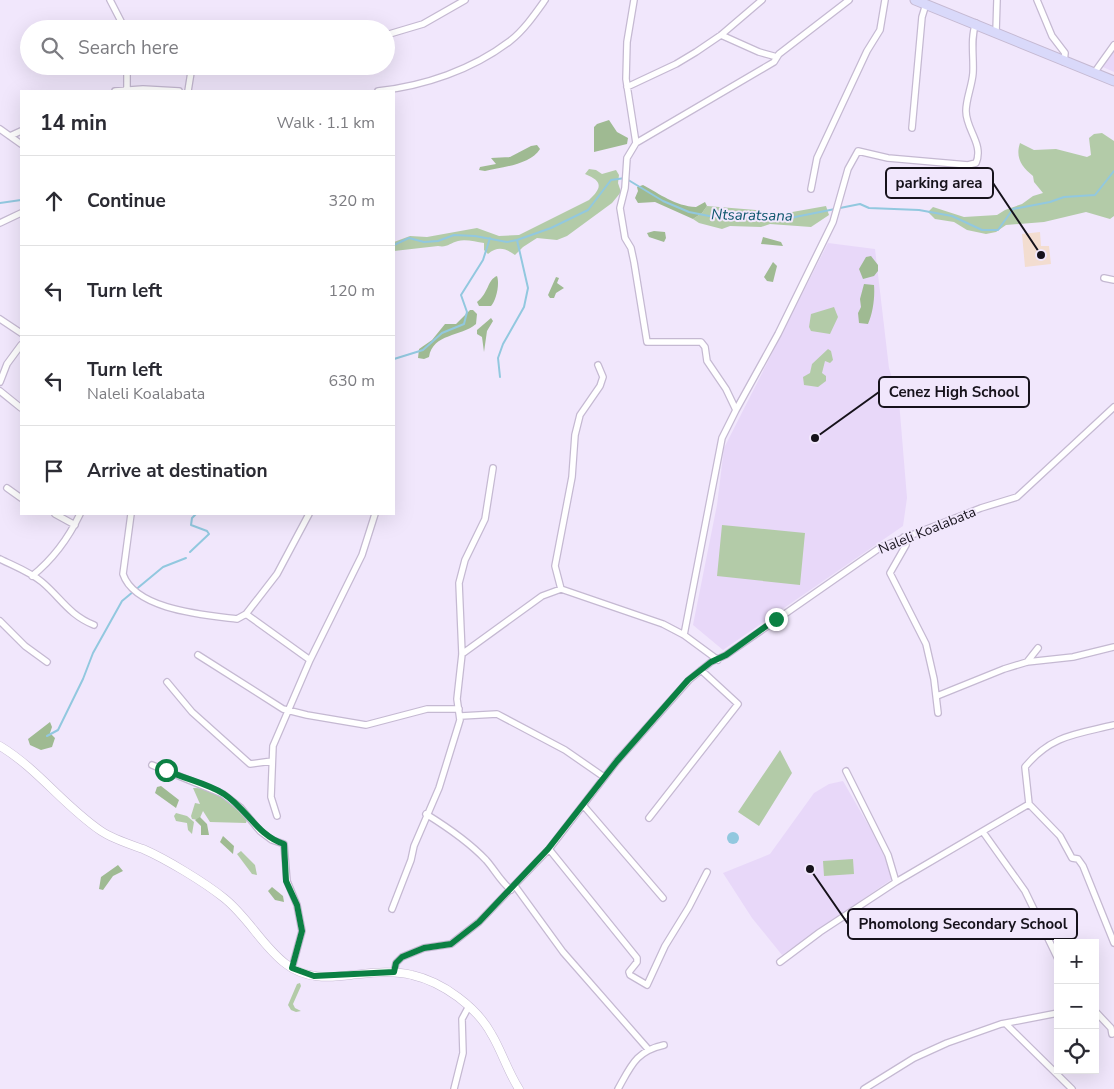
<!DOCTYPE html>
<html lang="en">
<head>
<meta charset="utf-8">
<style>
	:root { --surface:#fff; --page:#f7f7f7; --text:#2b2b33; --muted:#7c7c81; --line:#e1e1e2 }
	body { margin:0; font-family:"Nunito Sans",sans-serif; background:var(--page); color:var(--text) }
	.controls { position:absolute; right:15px; bottom:15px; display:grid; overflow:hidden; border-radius:0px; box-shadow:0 5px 20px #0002 }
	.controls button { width:45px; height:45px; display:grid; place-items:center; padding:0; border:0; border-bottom:1px solid var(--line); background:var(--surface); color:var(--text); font:25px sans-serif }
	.stop { position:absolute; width:15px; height:15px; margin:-11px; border:4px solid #0b8043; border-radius:50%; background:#fff }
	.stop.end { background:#0b8043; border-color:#fff; box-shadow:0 1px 5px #0008 }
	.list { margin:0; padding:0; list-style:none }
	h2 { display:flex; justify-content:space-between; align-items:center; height:65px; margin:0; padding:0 20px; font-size:21px }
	h2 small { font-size:16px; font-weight:400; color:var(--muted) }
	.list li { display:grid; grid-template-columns:32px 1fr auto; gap:15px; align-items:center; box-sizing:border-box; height:90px; padding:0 20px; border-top:1px solid var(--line) }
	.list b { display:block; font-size:19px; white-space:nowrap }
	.list p { margin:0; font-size:16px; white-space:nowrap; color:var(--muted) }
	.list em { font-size:16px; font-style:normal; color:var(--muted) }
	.icon { flex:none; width:28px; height:28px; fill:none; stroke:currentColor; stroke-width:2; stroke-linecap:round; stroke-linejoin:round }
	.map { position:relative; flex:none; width:1114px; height:1089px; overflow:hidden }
	.search { position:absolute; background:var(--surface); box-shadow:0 5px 20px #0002; left:20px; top:20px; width:375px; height:55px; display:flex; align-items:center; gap:12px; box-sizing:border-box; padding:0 18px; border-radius:28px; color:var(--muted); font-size:19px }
	.panel { position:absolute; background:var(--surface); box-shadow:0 5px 20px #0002; left:20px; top:90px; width:375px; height:425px; border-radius:0px }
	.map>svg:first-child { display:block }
	.commercial { fill:#f3ddd0 }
	.built { fill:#e8d8f9 }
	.green { fill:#b3cba8 }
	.forest { fill:#9fba92 }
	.water { fill:#92c8df }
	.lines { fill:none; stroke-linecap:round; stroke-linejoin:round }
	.stream { stroke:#92c8df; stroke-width:2 }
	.minor-casing { stroke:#c5b9d2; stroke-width:8 }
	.tertiary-casing { stroke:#c5b9d2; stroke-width:9 }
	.secondary-casing { stroke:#c5b9d2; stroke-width:11 }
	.minor { stroke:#fff; stroke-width:5.5 }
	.tertiary { stroke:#fff; stroke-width:8 }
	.secondary { stroke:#d9d9fa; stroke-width:9 }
	.route { stroke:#0b8043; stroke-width:6 }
	.labels { text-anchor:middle; stroke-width:4; stroke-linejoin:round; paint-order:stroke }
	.street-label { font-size:14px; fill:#16121b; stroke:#f1e7fc }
	.water-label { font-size:15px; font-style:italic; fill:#0c556c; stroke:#f1e7fc }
	.leader { fill:none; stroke:#16121b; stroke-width:2 }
	.callout-dot { fill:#16121b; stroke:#f1e7fc; stroke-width:2 }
	.callout { fill:#f1e7fc; stroke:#16121b; stroke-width:2 }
	.callout-label { font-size:15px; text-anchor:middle; font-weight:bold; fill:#16121b }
</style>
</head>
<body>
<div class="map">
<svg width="1114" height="1089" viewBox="0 0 1114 1089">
	<rect width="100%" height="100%" fill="#f1e7fc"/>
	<path class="commercial" d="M1040 232 1041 246H1049L1051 264 1025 267 1022 234Z"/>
	<path class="built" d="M1114 50V72L1103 67Z
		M828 243 875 249 889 368 899 401 907 498 903 526 723 650 693 625 717 505 724 448Z
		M843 781 870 828 884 856 892 879 782 955 752 918 723 873 770 854 814 793 829 784Z"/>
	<path class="green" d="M1102 133 1114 141V216L1110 219 1086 212 1044 222 1006 225 996 232 986 234 967 230 954 222 935 219 928 212 933 207 964 217 997 215 1005 210 1022 204 1033 196 1043 193 1034 182 1033 176C1022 167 1015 158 1020 143L1034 150 1056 149 1087 157 1091 155 1089 138 1094 134Z
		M589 169 596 170 602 174 616 170 619 175 618 183 621 192 612 203 567 236 557 240 537 238 523 247 515 255C507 249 498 245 488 254L484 250V243C476 242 466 239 458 241 450 243 447 248 438 246L394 251V242L410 236 427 237 477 228 499 236 519 235 589 200C603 187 602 181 585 174Z
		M707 206 756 210 781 214 826 206 829 215 811 227 770 224 761 227 730 226 722 229 699 223 693 219 702 213Z
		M834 307 838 317 830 334 811 331 809 327 811 314Z
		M828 349 831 351 833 360 830 363 825 361 822 373 826 376V381L818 387 804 385 803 377 810 373 812 364Z
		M722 525 805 533 800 585 717 576Z
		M780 750 792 773 759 826 738 812Z
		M193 788C216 787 232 804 247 820L246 823 210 822 203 811 199 820 192 819 191 816 195 803 200 804Z
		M176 813 187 816 194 822 192 834 188 830 187 823 176 821 174 816Z
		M241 851 255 865 257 875 252 874 237 854Z
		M853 859 854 874 824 876 823 861Z
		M300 983 301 986 293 1004 295 1008 301 1011 296 1012 291 1010 288 1005 297 984Z"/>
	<path class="forest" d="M609 120 617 132 628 138 627 144 594 152V127L597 124Z
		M537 145 540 149C530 165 502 167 485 171L479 170 480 167 496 164 491 158 510 157 531 146Z
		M643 185C660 194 675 206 696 207L705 202 707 206 702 213 693 219 655 202 638 203 635 198 638 191 637 187Z
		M654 231 665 232 666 238 664 242 649 237 647 233Z
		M763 237 781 242 783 246 761 244Z
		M871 256 878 265V271L874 276 863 279 859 269 866 257Z
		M773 262 777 266 773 282 767 281 764 277Z
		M497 276C500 284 496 301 491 306H479L477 302C489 293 487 280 497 276Z
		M556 277 559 278 557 283 564 288 556 293 554 298H550L548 295Z
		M864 284 874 285C875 297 873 313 868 324L859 323 858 313 861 307 860 299Z
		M470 310H473L477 314 476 324C461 337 433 333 429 357L424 359 418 358 419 349 432 340 445 324H456Z
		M491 318 493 321 487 331 484 352 482 337 477 334V330Z
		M50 722 52 727 50 733 55 738 52 747 41 750 30 745 28 739Z
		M161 786 179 800 176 808 155 793 157 787Z
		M200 817 207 824 209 835H201V826L195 820Z
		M223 836 234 846 233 854 220 842Z
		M118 865 123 871 113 876 103 890 99 889 101 877Z
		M272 887 283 896 284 902 275 900 268 891Z"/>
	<path class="water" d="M727 838a6 6 0 1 1 12 0a6 6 0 1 1-12 0Z"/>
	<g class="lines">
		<path class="stream" d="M0 203 21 200
			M394 245 409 238 424 242 438 241 454 235 475 236 507 242 517 240 551 228 588 210 611 180 625 178 663 201 689 212 709 216 731 215 785 219 860 204 869 208 919 210 952 216 982 230H998L1013 209 1050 202 1064 197 1095 195 1114 171
			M394 359 423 350 442 333 464 324 467 312 461 295 483 260 490 238
			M500 377 498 358 503 344 524 307 528 288 517 240
			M190 552 209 534 207 531 191 525 192 518 196 514
			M47 736 58 730 83 679 93 653 122 601 163 567 186 558"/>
		<defs>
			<path id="minor" d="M110 0 125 29
				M634 0 627 42 626 79 636 143 627 158 625 188 620 208 625 238 631 248 634 262 647 342H701L705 347 707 361 726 389 736 410 722 438 684 635
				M1037 0 1052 36 1065 53 1064 62
				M996 32 997 0
				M386 35 423 24 465 0
				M721 35 759 52 777 57
				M1094 73 1114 45
				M627 87 676 64 696 52 721 35 762 0
				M115 91 143 89 179 91
				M127 91V66
				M188 91 192 66
				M378 91C424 86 472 70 510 41 524 30 535 14 545 0
				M912 128 922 17 926 4
				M0 129 21 144
				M10 136 21 131
				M636 143 774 62 779 54 849 0
				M811 189 817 158 867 51 880 30 885 0
				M0 223 21 213
				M1104 278 1114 280
				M0 319 21 333
				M0 382 7 364 21 345
				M0 391 21 408
				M736 410 778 334 833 222 848 169 858 151 888 158 968 165 976 163C984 144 966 130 966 111 966 99 972 86 973 73 974 57 970 38 976 23
				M7 488 21 498
				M55 514 75 525
				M131 514 123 574C135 610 205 615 237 619L246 614
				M309 514 277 574 246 614 310 660
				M904 537 906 545 890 573 926 644 934 679 938 713
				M0 559C14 566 30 572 42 582 61 598 69 615 94 625
				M32 576C52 560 69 537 80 514
				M561 589 555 566 572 477 575 435 580 415 600 386 603 377 598 365
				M0 621 25 646 47 662
				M462 654 542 596 561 589 663 624 684 635 718 660
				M198 655 283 709 307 715 366 725 427 709H459
				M1027 662 1038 648
				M167 682 192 712 250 764 272 761
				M937 696 1004 669 1027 662 1073 657 1114 647
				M461 716 497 714 565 750 604 777
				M152 765 223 794 241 808 260 831 272 840 284 844 287 881 297 905 302 931 292 968
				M846 771 888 855 896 882
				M1029 804 1060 836 1072 858 1078 859 1083 866 1114 943
				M583 805 663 898
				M426 814C447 827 469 842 486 860 495 870 500 881 511 890
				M277 816 271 797 273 746 310 660 362 555 375 514
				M649 818 738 704 701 670
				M983 832 1025 891 1058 959
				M549 849 637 958V962L629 972 630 975 647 985 665 946 689 907 707 872
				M515 886 563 952 648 1049
				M392 909 411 860 414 846 439 788 460 720 457 699 462 654 459 583 465 560 485 519 493 468
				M780 962 820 932 896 882 1029 804 1025 767C1051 735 1077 734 1114 725
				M394 972 396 963 402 957 424 948 451 944 479 922 549 849 617 761 689 680 711 662 726 655 881 547 981 508 1017 497 1114 407
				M1095 1011 1111 1028 1112 1034
				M1006 1024 1072 1089
				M454 1089 463 1053 462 1019 469 1006
				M618 1089C631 1066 636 1051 664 1045
				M864 1089 914 1058 947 1043 1001 1024 1058 1013"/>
			<path id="tertiary" d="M0 746C38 769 64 806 101 831 113 839 129 844 143 849 166 859 204 882 224 898 248 917 263 947 286 964 305 979 328 978 351 975 371 973 392 970 412 975 443 982 477 1007 492 1035 502 1052 508 1072 519 1089"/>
			<path id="secondary" d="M915 0 1114 81"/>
		</defs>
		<use href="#minor" class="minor-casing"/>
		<use href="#tertiary" class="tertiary-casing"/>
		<use href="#secondary" class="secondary-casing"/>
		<use href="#minor" class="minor"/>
		<use href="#tertiary" class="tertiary"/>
		<use href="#secondary" class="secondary"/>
	</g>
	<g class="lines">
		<path class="route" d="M166 770C184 779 207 783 224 794 247 809 257 835 284 844L286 881 297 905 302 931 292 968 314 976 394 972 396 963 402 957 424 948 451 944 479 922 548 849 617 761 688 680 711 662 726 655 776 619"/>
	</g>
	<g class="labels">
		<g class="street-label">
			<text transform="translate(927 530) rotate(-22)" y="5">Naleli Koalabata</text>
		</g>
		<g class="water-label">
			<text transform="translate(752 215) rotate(1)" y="5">Ntsaratsana</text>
		</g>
	</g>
	<path class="leader" d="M1041 255L993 183M815 438L879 392M810 869L848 924"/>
	<g class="callout-dot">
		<circle cx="1041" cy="255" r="5"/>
		<circle cx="815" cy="438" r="5"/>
		<circle cx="810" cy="869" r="5"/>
	</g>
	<g class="callout">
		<rect x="886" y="168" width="107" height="30" rx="5"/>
		<rect x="879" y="377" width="150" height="30" rx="5"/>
		<rect x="848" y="909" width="229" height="30" rx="5"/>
	</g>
	<g class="callout-label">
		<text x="939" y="188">parking area</text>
		<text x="954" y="397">Cenez High School</text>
		<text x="963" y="929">Phomolong Secondary School</text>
	</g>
</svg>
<div class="controls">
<button>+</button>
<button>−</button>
<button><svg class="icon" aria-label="locate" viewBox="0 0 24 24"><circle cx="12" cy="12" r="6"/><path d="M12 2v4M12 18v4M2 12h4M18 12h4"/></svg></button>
</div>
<div class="stop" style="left:166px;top:770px"></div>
<div class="stop end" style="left:776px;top:619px"></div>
<div class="search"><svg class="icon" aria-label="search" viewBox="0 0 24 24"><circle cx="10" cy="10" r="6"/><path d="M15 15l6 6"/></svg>Search here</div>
<section class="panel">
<h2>14 min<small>Walk · 1.1 km</small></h2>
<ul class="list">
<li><svg class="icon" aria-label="ahead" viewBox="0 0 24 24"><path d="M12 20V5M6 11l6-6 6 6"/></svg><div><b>Continue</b></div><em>320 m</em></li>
<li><svg class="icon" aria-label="left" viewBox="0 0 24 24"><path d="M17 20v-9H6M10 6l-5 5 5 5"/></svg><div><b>Turn left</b></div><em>120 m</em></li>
<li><svg class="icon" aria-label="left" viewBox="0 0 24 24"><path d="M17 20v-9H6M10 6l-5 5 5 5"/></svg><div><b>Turn left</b><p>Naleli Koalabata</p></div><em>630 m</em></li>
<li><svg class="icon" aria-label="arrive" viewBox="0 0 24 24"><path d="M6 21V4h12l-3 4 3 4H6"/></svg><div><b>Arrive at destination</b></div></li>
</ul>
</section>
</div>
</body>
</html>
